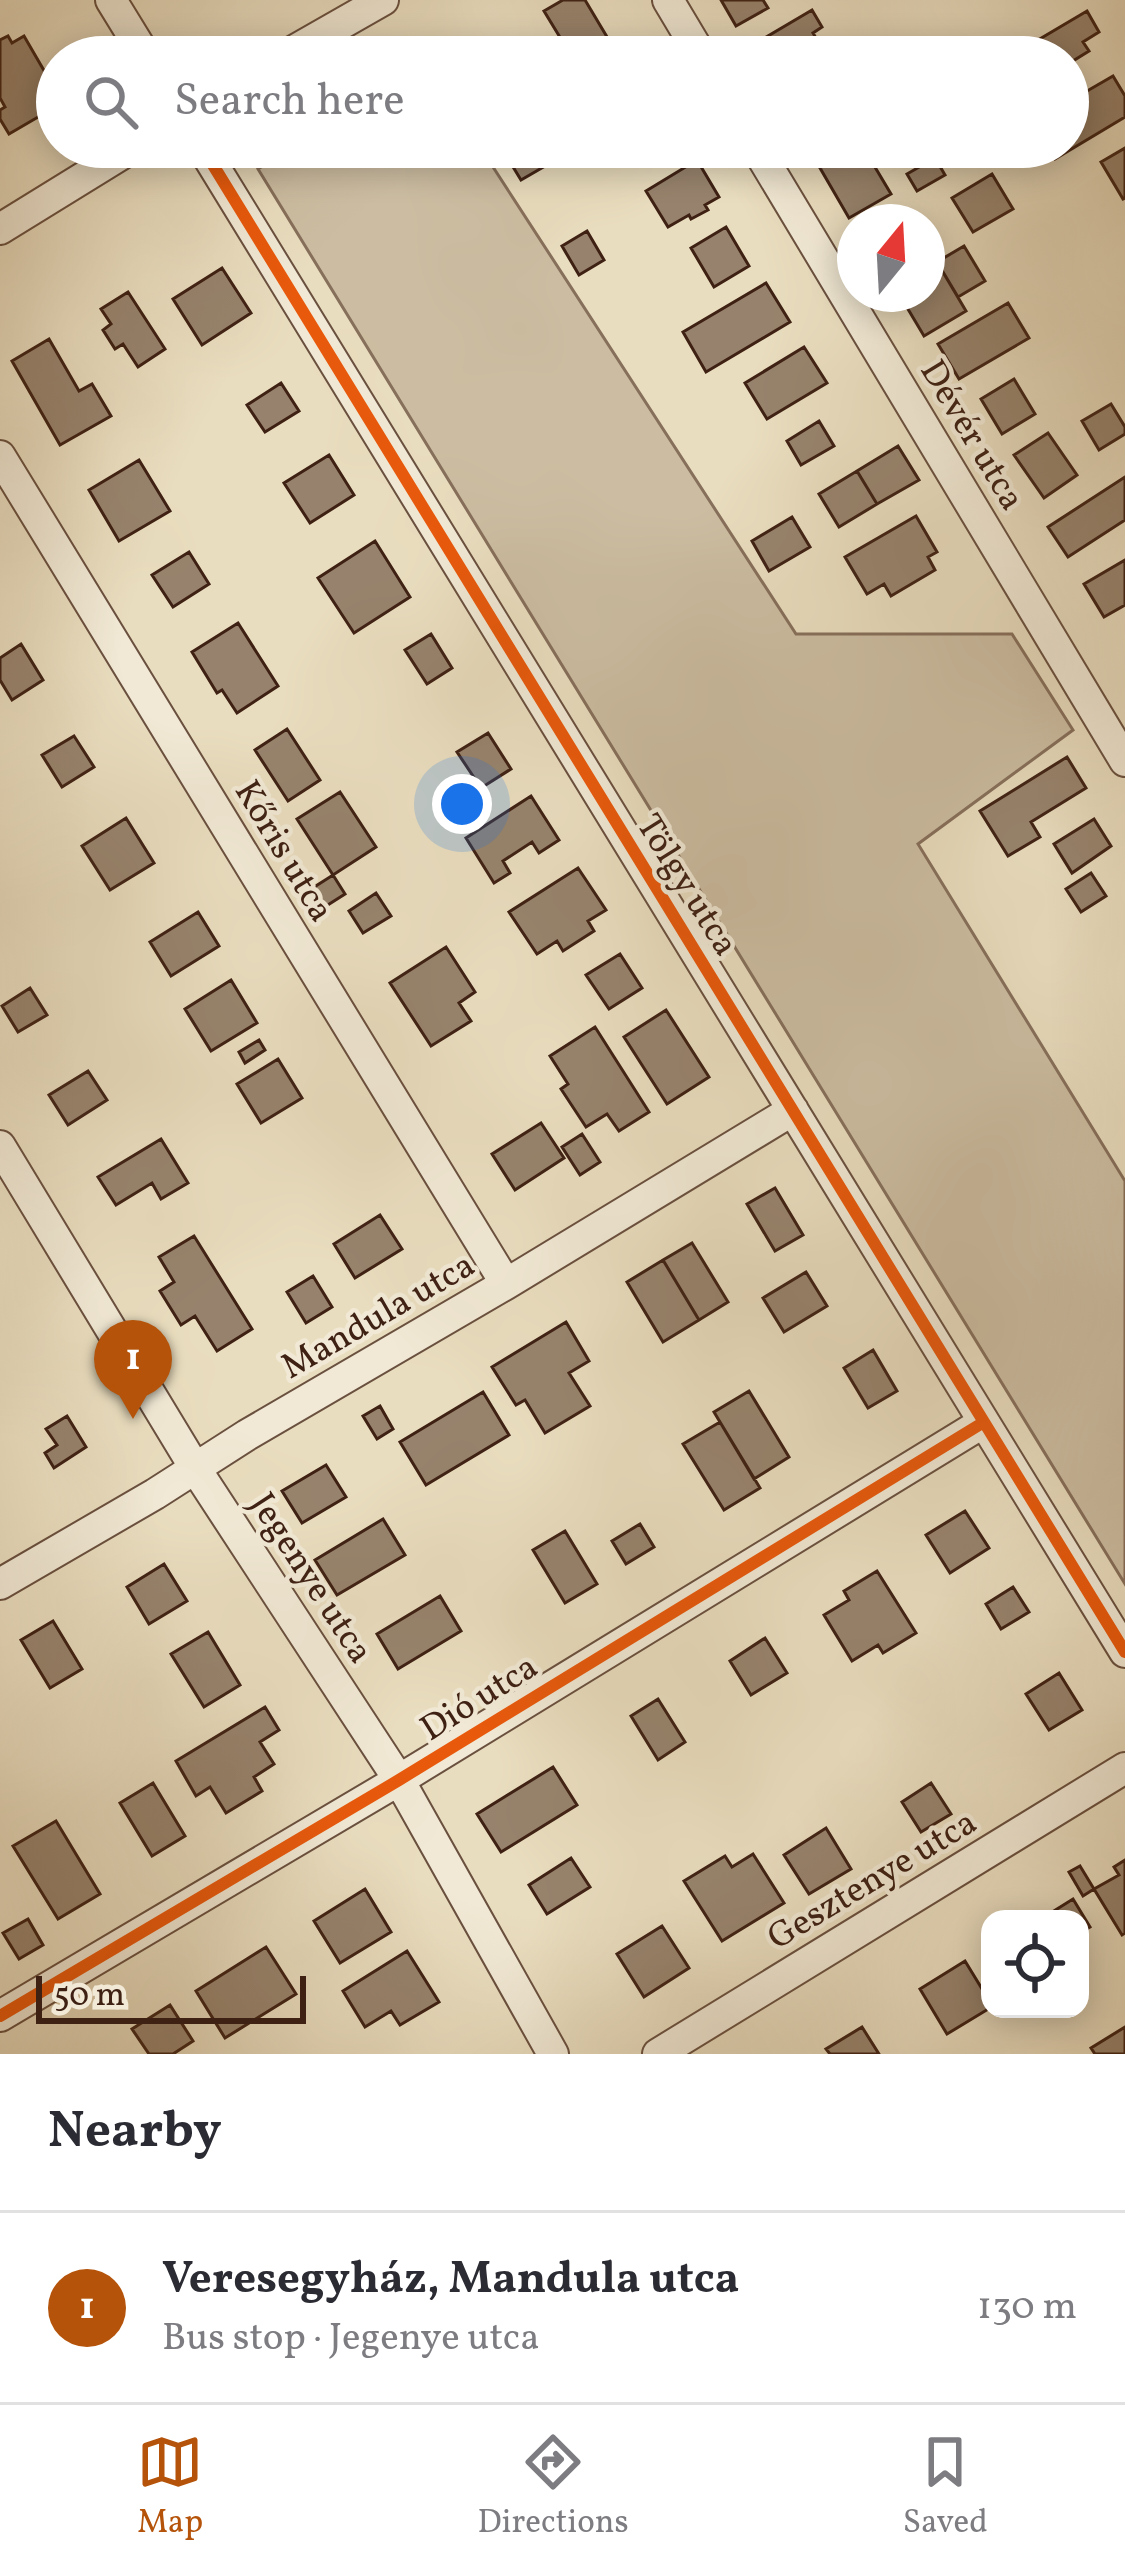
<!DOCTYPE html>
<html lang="en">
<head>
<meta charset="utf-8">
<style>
	:root { --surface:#fff; --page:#f7f7f7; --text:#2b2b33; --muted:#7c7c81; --line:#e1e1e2; --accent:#b45309 }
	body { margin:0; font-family:Vollkorn,serif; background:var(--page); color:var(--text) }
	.controls { position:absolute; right:36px; bottom:36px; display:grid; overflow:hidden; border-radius:24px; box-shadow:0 6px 30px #0003 }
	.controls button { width:108px; height:108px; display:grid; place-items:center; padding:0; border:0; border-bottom:3px solid var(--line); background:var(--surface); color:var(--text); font:60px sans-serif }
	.compass { position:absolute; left:837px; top:204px; width:108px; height:108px; border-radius:50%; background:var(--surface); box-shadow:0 6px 30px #0003; rotate:18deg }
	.scale { position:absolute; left:36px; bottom:30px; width:270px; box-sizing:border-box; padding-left:12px; border:6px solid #3f2114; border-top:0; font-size:33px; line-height:42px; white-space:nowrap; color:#3f2114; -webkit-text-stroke:9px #f1e9d5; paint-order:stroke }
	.you { position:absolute; left:462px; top:804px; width:42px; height:42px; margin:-30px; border:9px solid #fff; border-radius:50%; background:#1a73e8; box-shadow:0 0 0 18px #1a73e833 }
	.badge { display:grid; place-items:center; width:78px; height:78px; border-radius:50%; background:var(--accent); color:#fff; font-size:39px; font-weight:700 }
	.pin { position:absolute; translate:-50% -99px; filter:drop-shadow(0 3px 6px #0008) }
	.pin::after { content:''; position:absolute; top:63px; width:42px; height:36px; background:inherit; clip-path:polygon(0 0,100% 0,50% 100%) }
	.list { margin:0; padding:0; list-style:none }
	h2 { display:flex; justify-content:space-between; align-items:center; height:156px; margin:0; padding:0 48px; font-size:51px }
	h2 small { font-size:39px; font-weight:400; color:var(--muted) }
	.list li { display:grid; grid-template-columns:78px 1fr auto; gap:36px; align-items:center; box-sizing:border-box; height:192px; padding:0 48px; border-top:3px solid var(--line) }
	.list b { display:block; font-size:45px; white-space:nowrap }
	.list p { margin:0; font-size:39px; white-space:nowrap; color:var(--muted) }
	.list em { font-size:39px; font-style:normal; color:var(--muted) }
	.icon { flex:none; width:66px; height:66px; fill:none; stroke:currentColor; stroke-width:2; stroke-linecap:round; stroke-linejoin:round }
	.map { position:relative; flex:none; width:1125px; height:2054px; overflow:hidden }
	.search { position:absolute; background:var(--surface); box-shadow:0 6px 30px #0003; left:36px; right:36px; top:36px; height:132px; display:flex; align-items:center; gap:30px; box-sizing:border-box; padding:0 42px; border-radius:66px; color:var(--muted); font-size:45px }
	.sheet { height:348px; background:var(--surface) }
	nav { display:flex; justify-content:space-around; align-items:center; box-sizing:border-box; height:168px; border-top:3px solid var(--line); background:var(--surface); font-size:33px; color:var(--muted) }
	nav a { display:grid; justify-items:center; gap:6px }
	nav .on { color:var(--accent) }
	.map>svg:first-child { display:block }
	.green { fill:#ccbda2; stroke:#866f5b; stroke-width:3 }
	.building { fill:#97836d; stroke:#3f2114; stroke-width:3 }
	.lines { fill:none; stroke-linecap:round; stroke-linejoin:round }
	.street-casing { stroke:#6a503f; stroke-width:34 }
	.street { stroke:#f1e9d5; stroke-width:30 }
	.cycleway-casing { stroke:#f1e9d5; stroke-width:20 }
	.cycleway { stroke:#e8590c; stroke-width:12 }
	.labels { text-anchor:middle; stroke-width:9; stroke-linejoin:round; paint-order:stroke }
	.street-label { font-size:36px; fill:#3f2114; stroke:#f1e9d5 }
</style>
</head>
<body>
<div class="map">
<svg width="1125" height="2054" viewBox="0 0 1125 2054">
	<rect width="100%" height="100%" fill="#e9ddbf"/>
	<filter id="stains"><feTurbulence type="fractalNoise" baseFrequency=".00167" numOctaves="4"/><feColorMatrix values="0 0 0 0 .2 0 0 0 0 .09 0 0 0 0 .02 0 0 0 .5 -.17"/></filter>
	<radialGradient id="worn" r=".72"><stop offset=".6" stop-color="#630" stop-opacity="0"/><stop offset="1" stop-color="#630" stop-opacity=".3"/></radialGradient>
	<path class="green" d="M293 147H480L796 634H1012L1073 730 918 844 1125 1181V1584L258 169Z"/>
	<path class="building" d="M563 0H585L619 57H572L544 11Z
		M721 0H763L768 8 736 26Z
		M812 10 822 27 813 33 827 56 750 57 746 49Z
		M1087 11 1099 32 1083 42 1089 51 1068 64V57H1048L1038 40Z
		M8 36 12 43 24 36 57 93V106L9 134 0 119V110L5 107 0 98V40Z
		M1113 76 1125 96V117L1055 159 1048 147H1068V102Z
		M501 147H578L521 180Z
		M613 147H655L624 165Z
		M856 147H863L891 194 849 218 820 168Z
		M1125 148V198L1123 199 1101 162Z
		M935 158 945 175 917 191 907 174Z
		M697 160 719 197 705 205 708 210 691 219 689 215 668 227 646 191Z
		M992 174 1013 209 973 232 952 198Z
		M726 227 749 266 714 287 691 248Z
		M587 231 604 260 579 275 562 246Z
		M964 246 985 281 958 297 937 262Z
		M937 262 966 311 924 336 899 294H927V268Z
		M222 268 251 313 202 345 173 299Z
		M766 283 790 322 706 372 683 332Z
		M128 292 165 349 138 367 123 344 115 349 103 330 111 324 101 309Z
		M1008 303 1029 338 959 379 938 344Z
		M49 339 79 391 92 384 111 416 60 445 12 361Z
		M804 347 827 383 767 419 745 383Z
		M1014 379 1035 414 1002 434 981 399Z
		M281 383 299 411 265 432 247 405Z
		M1111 404 1125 427V434L1099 450 1082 421Z
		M819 421 834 446 801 465 787 441Z
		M1048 433 1077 475 1044 498 1014 455Z
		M898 446 919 480 877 504 857 471Z
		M329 455 354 495 310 523 284 483Z
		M139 460 170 511 119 541 89 490Z
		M857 471 877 504 839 527 819 494Z
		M1125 477V520L1068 557 1048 527Z
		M916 516 937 552 928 557 935 570 891 596 884 584 867 594 845 557Z
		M792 517 810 547 769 571 752 541Z
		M375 541 410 597 354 633 318 578Z
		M189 552 209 584 173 607 152 575Z
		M1125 560V605L1104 617 1084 584Z
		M238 623 278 686 237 713 222 690 217 693 192 652Z
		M431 634 452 668 427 684 405 650Z
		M21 644 43 680 12 700 0 680V658Z
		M287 729 320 780 288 801 255 750Z
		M488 733 511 769 481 788 457 752Z
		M74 736 94 767 62 787 42 755Z
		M1067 757 1086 788 1031 822 1040 837 1008 856 980 811Z
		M340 792 376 847 333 875 297 819Z
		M531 796 559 840 539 853 532 842 503 861 510 873 494 883 466 838Z
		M126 818 154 863 110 890 82 846Z
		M1094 819 1111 846 1072 873 1054 844Z
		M578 868 606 910 588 921 594 931 563 951 557 941 537 954 509 912Z
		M1091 873 1106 896 1081 912 1066 889Z
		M333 875 345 894 320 910 308 891Z
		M376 893 391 916 363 933 349 911Z
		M198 912 219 946 171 976 150 942Z
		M446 947 475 992 459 1003 471 1021 431 1046 390 983Z
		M620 954 642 988 609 1009 586 975Z
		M231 980 257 1023 211 1051 185 1009Z
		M30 988 47 1015 18 1032 2 1006Z
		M666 1010 709 1077 667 1104 624 1037Z
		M595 1027 649 1112 619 1131 607 1114 586 1127 561 1089 568 1084 550 1056Z
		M259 1040 265 1050 245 1063 239 1052Z
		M278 1059 302 1098 261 1123 237 1084Z
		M88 1071 107 1100 68 1125 49 1095Z
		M541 1123 564 1158 515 1190 492 1154Z
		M582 1134 600 1162 580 1175 562 1147Z
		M161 1139 188 1183 161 1199 152 1183 116 1205 98 1177Z
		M775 1188 803 1235 775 1251 747 1204Z
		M380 1215 402 1249 355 1278 334 1244Z
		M194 1236 252 1329 217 1351 195 1316 181 1325 160 1291 174 1282 159 1257Z
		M692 1243 728 1302 699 1320 663 1260Z
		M663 1260 699 1320 663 1342 627 1282Z
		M806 1272 827 1306 784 1332 763 1298Z
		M313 1276 332 1307 306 1323 287 1292Z
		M566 1322 589 1361 569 1373 590 1406 545 1433 525 1400 516 1405 492 1367Z
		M873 1350 897 1391 868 1408 844 1368Z
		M749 1391 789 1457 754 1479 714 1412Z
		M483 1392 509 1435 426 1485 400 1442Z
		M380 1406 393 1429 377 1439 363 1416Z
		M67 1416 86 1447 54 1468 45 1453 57 1445 46 1429Z
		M720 1422 760 1488 724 1510 683 1444Z
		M326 1465 346 1497 302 1523 282 1491Z
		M965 1511 989 1548 950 1573 926 1535Z
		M383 1519 405 1555 337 1595 315 1560Z
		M640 1524 654 1547 626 1564 612 1541Z
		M565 1531 597 1584 565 1603 533 1550Z
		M164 1564 187 1601 149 1624 127 1587Z
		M877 1571 916 1633 883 1653 878 1645 852 1661 824 1615 849 1600 844 1591Z
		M1013 1587 1029 1612 1001 1629 986 1604Z
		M440 1596 461 1631 398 1669 377 1634Z
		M53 1621 82 1669 50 1688 21 1640Z
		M208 1632 240 1685 204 1707 171 1654Z
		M765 1638 787 1673 751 1695 730 1661Z
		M1059 1673 1082 1710 1049 1730 1026 1694Z
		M658 1699 685 1742 658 1760 631 1716Z
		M265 1707 279 1730 260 1742 274 1764 254 1777 262 1791 226 1813 210 1787 196 1796 176 1761Z
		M553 1767 577 1805 501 1852 477 1814Z
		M153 1783 185 1836 152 1856 120 1803Z
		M931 1783 951 1814 921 1832 902 1802Z
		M56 1821 100 1894 58 1919 13 1846Z
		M826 1828 851 1869 809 1894 784 1855Z
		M753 1854 784 1903 722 1941 684 1881 725 1856 732 1867Z
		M571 1858 590 1887 547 1914 529 1885Z
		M1125 1860V1933L1122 1935 1094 1889 1119 1875 1114 1867Z
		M1080 1866 1094 1889 1083 1896 1069 1872Z
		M365 1889 391 1932 340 1963 314 1921Z
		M1073 1899 1090 1927 1080 1933V1919H1041Z
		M28 1919 43 1945 19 1959 3 1933Z
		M662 1926 689 1968 644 1997 617 1954Z
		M266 1947 296 1994 225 2038 196 1991Z
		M407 1951 439 2002 400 2025 391 2011 365 2027 343 1991Z
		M965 1961 990 2002V2008L947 2034 920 1989Z
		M170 2005 193 2041 173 2054H149L132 2029Z
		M862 2027 879 2054H830L826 2049Z
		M1125 2027V2054H1095L1091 2048Z"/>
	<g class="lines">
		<defs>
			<path id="street" d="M111 0 146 57
				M668 0 702 57
				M283 57 383 0
				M202 147 1125 1652
				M756 147 1125 761
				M0 229 133 147
				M0 456 506 1284
				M0 1146 195 1468 399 1780 553 2054
				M0 1584 155 1494 247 1435 506 1284 793 1110
				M0 2016 399 1780 984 1422
				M658 2054 1125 1768"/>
		</defs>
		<use href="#street" class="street-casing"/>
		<use href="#street" class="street"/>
		<defs>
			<path id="cycleway" d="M202 147 1125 1652
				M0 2016 399 1780 984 1422"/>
		</defs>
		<use href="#cycleway" class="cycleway-casing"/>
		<use href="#cycleway" class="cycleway"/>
	</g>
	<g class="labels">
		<g class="street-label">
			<text transform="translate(974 434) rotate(59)" y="13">Dévér utca</text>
			<text transform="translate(286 850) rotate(59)" y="13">Kőris utca</text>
			<text transform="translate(689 884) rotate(58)" y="13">Tölgy utca</text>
			<text transform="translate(377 1314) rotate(-30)" y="13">Mandula utca</text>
			<text transform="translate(313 1577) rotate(57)" y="13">Jegenye utca</text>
			<text transform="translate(478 1696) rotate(-32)" y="13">Dió utca</text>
			<text transform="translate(871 1878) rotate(-31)" y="13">Gesztenye utca</text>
		</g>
	</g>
	<rect width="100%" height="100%" filter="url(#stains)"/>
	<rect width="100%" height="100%" fill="url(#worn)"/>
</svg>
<div class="controls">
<button><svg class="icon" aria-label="locate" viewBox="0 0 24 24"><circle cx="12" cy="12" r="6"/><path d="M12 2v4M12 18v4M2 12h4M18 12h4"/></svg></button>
</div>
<svg class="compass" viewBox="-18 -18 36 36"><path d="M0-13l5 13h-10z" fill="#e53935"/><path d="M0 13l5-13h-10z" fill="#7c7c81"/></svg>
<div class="scale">50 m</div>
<div class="you"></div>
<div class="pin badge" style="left:133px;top:1419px">1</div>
<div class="search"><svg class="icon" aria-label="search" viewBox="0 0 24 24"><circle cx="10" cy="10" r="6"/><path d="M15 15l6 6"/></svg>Search here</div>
</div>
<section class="sheet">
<h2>Nearby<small></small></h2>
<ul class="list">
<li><span class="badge">1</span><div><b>Veresegyház, Mandula utca</b><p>Bus stop · Jegenye utca</p></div><em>130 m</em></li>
</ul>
</section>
<nav>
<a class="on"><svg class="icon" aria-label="map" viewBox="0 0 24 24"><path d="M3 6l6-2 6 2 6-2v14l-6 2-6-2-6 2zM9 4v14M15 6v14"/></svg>Map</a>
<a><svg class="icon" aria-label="directions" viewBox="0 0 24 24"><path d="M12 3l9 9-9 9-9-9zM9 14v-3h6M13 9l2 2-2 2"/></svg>Directions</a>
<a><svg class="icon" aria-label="saved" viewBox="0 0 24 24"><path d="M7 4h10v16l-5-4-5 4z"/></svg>Saved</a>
</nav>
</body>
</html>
